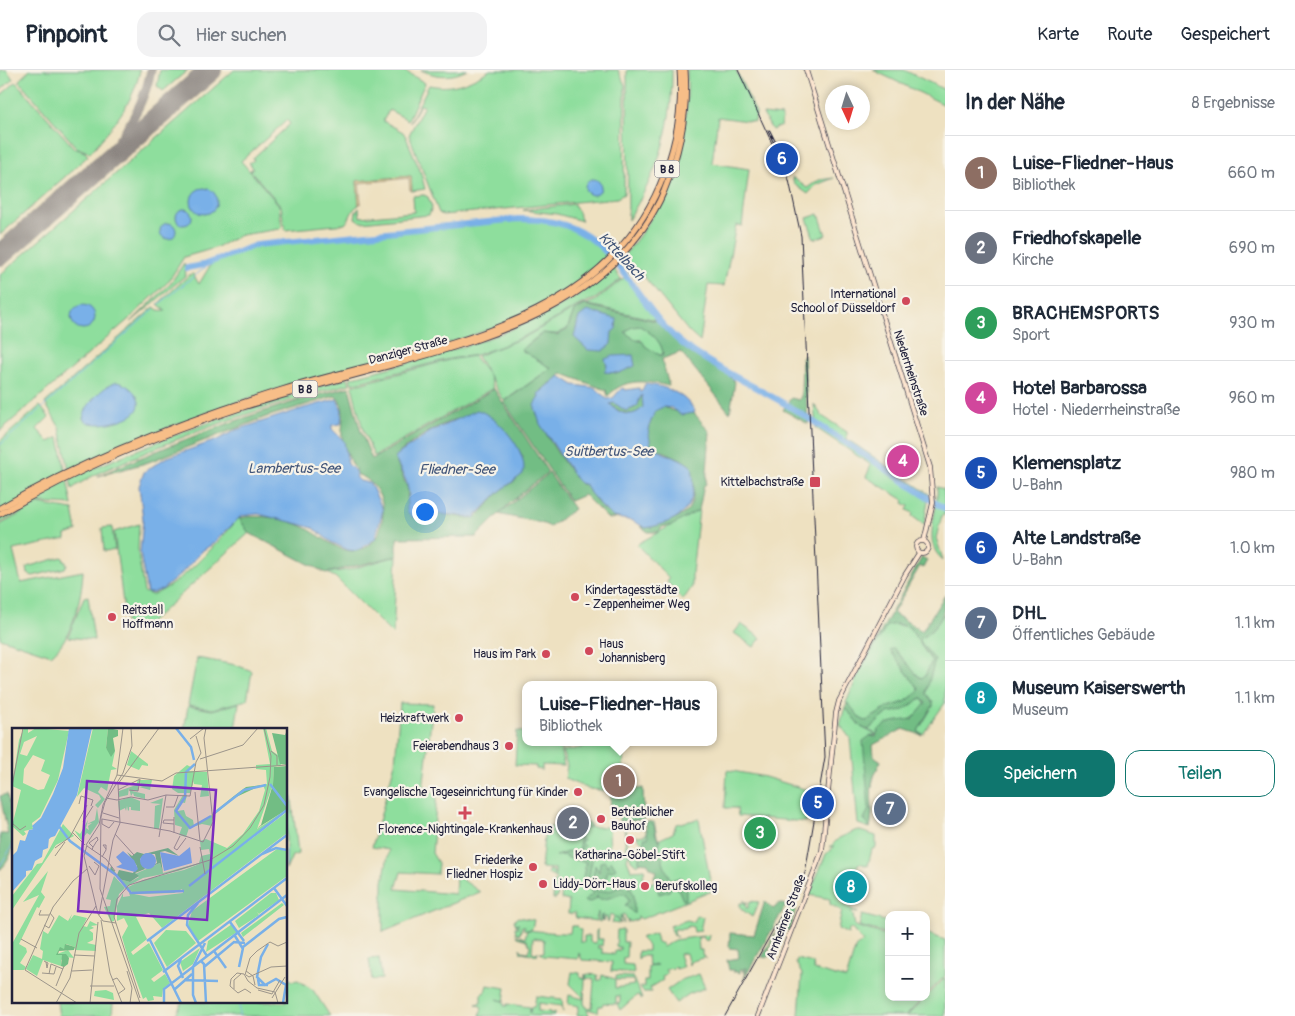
<!DOCTYPE html>
<html lang="de">
<head>
<meta charset="utf-8">
<style>
	:root { --surface:#fff; --page:#f2f2f3; --text:#1f2937; --muted:#747a83; --line:#e0e1e3; --accent:#0f766e }
	body { margin:0; font-family:Pangolin,sans-serif; background:var(--page); color:var(--text) }
	.controls { position:absolute; right:15px; bottom:15px; display:grid; overflow:hidden; border-radius:10px; box-shadow:0 2px 8px #0003 }
	.controls button { width:45px; height:45px; display:grid; place-items:center; padding:0; border:0; border-bottom:1px solid var(--line); background:var(--surface); color:var(--text); font:25px sans-serif }
	.compass { position:absolute; left:825px; top:15px; width:45px; height:45px; border-radius:50%; background:var(--surface); box-shadow:0 2px 8px #0003; rotate:176deg }
	.you { position:absolute; left:424px; top:441px; width:18px; height:18px; margin:-12px; border:4px solid #fff; border-radius:50%; background:#1a73e8; box-shadow:0 0 0 8px #1a73e833 }
	.badge { display:grid; place-items:center; width:32px; height:32px; border-radius:50%; background:var(--accent); color:#fff; font-size:16px; font-weight:700 }
	.pin { position:absolute; translate:-50% -50%; border:2px solid #fff; box-shadow:0 1px 5px #0006 }
	.popup { position:absolute; left:522px; top:611px; width:195px; height:65px; box-sizing:border-box; display:grid; place-content:center; border-radius:10px; background:var(--surface); filter:drop-shadow(0 1px 4px #0005); font-size:16px; white-space:nowrap; color:var(--muted) }
	.popup b { font-size:19px; color:var(--text) }
	.popup::after { content:''; position:absolute; left:50%; top:100%; margin-left:-10px; border:10px solid transparent; border-top-color:var(--surface) }
	.list { margin:0; padding:0; list-style:none }
	h2 { display:flex; justify-content:space-between; align-items:center; height:65px; margin:0; padding:0 20px; font-size:21px }
	h2 small { font-size:16px; font-weight:400; color:var(--muted) }
	.list li { display:grid; grid-template-columns:32px 1fr auto; gap:15px; align-items:center; box-sizing:border-box; height:75px; padding:0 20px; border-top:1px solid var(--line) }
	.list b { display:block; font-size:19px; white-space:nowrap }
	.list p { margin:0; font-size:16px; white-space:nowrap; color:var(--muted) }
	.list em { font-size:16px; font-style:normal; color:var(--muted) }
	.actions { display:flex; gap:10px; padding:15px 20px }
	.actions a { flex:1; padding:11px 0; border:1px solid var(--accent); border-radius:15px; text-align:center; font-size:18px; color:var(--accent) }
	.actions .main { background:var(--accent); color:#fff }
	.icon { flex:none; width:28px; height:28px; fill:none; stroke:currentColor; stroke-width:2; stroke-linecap:round; stroke-linejoin:round }
	.map { position:relative; flex:none; width:945px; height:946px; overflow:hidden }
	header { display:flex; align-items:center; gap:30px; box-sizing:border-box; height:70px; padding:0 25px; background:var(--surface); border-bottom:1px solid var(--line) }
	header strong { font-size:24px }
	nav { display:flex; gap:28px; margin-inline-start:auto; font-size:18px }
	.search { width:350px; height:45px; background:var(--page); display:flex; align-items:center; gap:12px; box-sizing:border-box; padding:0 18px; border-radius:15px; color:var(--muted); font-size:19px }
	main { display:flex }
	aside { flex:1; background:var(--surface) }
	.map>svg:first-child { display:block }
	.green { fill:#8ede9d; stroke:#58806c; fill-rule:evenodd }
	.forest { fill:#72bd84; stroke:#4a7060; fill-rule:evenodd }
	.sand { fill:#eeda9e; stroke:#887e6c }
	.water { fill:#79b0e8; stroke:#4e6992; fill-rule:evenodd }
	.lines { fill:none; stroke-linecap:round; stroke-linejoin:round }
	.stream { stroke:#79b0e8; stroke-width:1 }
	.river { stroke:#79b0e8; stroke-width:6 }
	.taxiway { stroke:#88827e; stroke-width:9 }
	.runway { stroke:#88827e; stroke-width:22 }
	.secondary-casing { stroke:#413f4f; stroke-width:5.5 }
	.highway-casing { stroke:#413f4f; stroke-width:7 }
	.secondary { stroke:#fce5cf; stroke-width:4 }
	.highway { stroke:#f7be88; stroke-width:5 }
	.tram { stroke:#22223b; stroke-width:1 }
	.rail-casing { stroke:#22223b; stroke-width:3 }
	.rail { stroke:#f7f3e8; stroke-width:1; stroke-dasharray:4; stroke-linecap:butt }
	.poi-dot { fill:#d1495b; stroke:#f7f3e8; stroke-width:2 }
	.labels { text-anchor:middle; stroke-width:4.5; stroke-linejoin:round; paint-order:stroke }
	.shield { fill:#f7f3e8; stroke:#62616f; stroke-width:1 }
	.shield-label { font-size:11px; font-weight:bold; fill:#22223b }
	.poi-label { font-size:12px; fill:#22223b; stroke:#f7f3e8; text-anchor:end }
	.street-label { font-size:12px; fill:#22223b; stroke:#f7f3e8 }
	.water-label { font-size:14px; font-style:italic; fill:#405478; stroke:#f7f3e8 }
	.inset-river { fill:none; stroke:#79b0e8; stroke-width:2.5 }
	.inset-road { fill:none; stroke:#9c958b; stroke-width:1 }
	.view { fill:#7b2cbf; fill-opacity:0.15; stroke:#7b2cbf; stroke-width:2.5 }
	.inset-edge { fill:none; stroke:#22223b; stroke-width:2.5 }
</style>
</head>
<body>
<header>
<strong>Pinpoint</strong>
<div class="search"><svg class="icon" aria-label="search" viewBox="0 0 24 24"><circle cx="10" cy="10" r="6"/><path d="M15 15l6 6"/></svg>Hier suchen</div>
<nav><a>Karte</a><a>Route</a><a>Gespeichert</a></nav>
</header>
<main>
<div class="map">
<svg width="945" height="946" viewBox="0 0 945 946">
	<rect width="100%" height="100%" fill="#f7f3e8"/>
	<filter id="ink" filterUnits="userSpaceOnUse"><feTurbulence type="fractalNoise" baseFrequency=".02" numOctaves="2"/><feDisplacementMap in="SourceGraphic" scale="10" xChannelSelector="R" yChannelSelector="G"/><feConvolveMatrix kernelMatrix="1 2 1 2 8 2 1 2 1" color-interpolation-filters="sRGB"/></filter>
	<filter id="wash" filterUnits="userSpaceOnUse"><feTurbulence type="fractalNoise" baseFrequency=".0096" numOctaves="4" result="noise"/><feDisplacementMap in="SourceGraphic" scale="20" xChannelSelector="R" yChannelSelector="G"/><feGaussianBlur stdDeviation="1.12" result="paint"/><feColorMatrix in="noise" values="0 0 0 0 0 0 0 0 0 0 0 0 0 0 0 0 0 1.4 0 .05"/><feComposite in="paint" operator="in"/></filter>
	<g filter="url(#wash)">
		<rect width="100%" height="100%" fill="#eee1c1"/>
		<path class="green" d="M0 0H7L13 9 0 21Z
			M30 0H140C134 33 111 58 90 83L76 77 20 12V9Z
			M160 0H188L163 21 157 16Z
			M234 0H403L425 13 408 50 389 40 383 51 403 62 406 67 421 103 425 119 412 121 411 106 357 111 359 135C351 139 351 148 345 154L285 160 281 136 250 100 253 98 249 93 254 90 253 88 290 54 287 50 241 91 279 135 282 157 280 159 241 165 215 178 184 187 168 212 129 249 0 361V205Z
			M421 0H467C452 8 436 7 421 0Z
			M490 0H618L625 15 624 124 617 128 443 145 439 143 409 65 424 36 420 35 410 52 429 15C453 20 469 12 490 0Z
			M627 0H672V3C672 61 658 102 628 150Z
			M687 0H736L756 43 755 52 718 47 712 93 749 99 742 156 736 155 724 216 708 215 700 272 689 262 638 199 630 203 624 193 619 191C669 135 690 75 687 0Z
			M873 0H904L945 20V35Z
			M16 12 74 78 85 82 88 86 0 165V26Z
			M763 44 782 46 781 56 772 60Z
			M792 107 807 118 819 110 834 108 816 115 808 124 794 114Z
			M424 125 428 127 432 137 429 145 361 152 355 148 356 142 359 138 360 147 414 142 413 126Z
			M574 134 582 151 557 144 523 140Z
			M819 144 826 165 814 169 807 148Z
			M540 150C567 156 589 165 608 187 533 267 386 286 284 317 210 339 140 368 69 400L60 358 45 333 154 237 158 240 166 241 158 234 189 205 193 204 199 214 211 194 255 177 519 151Z
			M184 193 186 205 131 252 170 214Z
			M613 198 621 209 595 229 583 233 525 266 501 276 476 285 449 289 352 314 350 308C443 283 539 263 613 198Z
			M625 207 661 251 585 234 574 241 567 259 557 264 542 263 521 280 551 298 504 331 477 286 525 267 578 237 595 231Z
			M640 256C651 263 663 272 663 285 655 285 645 278 641 270L634 269 625 262 632 257Z
			M474 286 489 306 493 318 374 386 363 360 352 316 449 290Z
			M348 308 350 314C276 333 203 357 133 388 113 397 90 405 72 419L70 409C163 366 251 337 348 308Z
			M814 334 822 346 847 362V369L929 424 924 455 912 446 913 443 907 440 909 436 903 433 904 430 866 407 871 395 816 358Z
			M40 336 49 347 37 359 49 372 59 367 72 435 37 433 0 453V371Z
			M937 417 944 419 945 445H942L936 468 943 490C921 472 939 443 937 417Z
			M38 434 73 440 77 461 66 465V469L13 480 21 513 83 501C82 526 73 568 51 585L0 568V455Z
			M699 440 692 503V517L683 530 667 512 669 508 637 475 639 473Z
			M239 448 249 463 143 559 126 557 114 462 139 454 138 482 144 522 152 525C181 515 218 472 239 448Z
			M112 457 115 480 104 481 102 458Z
			M397 486 393 565 335 507 327 503 348 500Z
			M62 487 67 494 65 498 33 506 28 504 27 497 30 496Z
			M88 526 94 570 68 567 84 527Z
			M945 543V633L923 664 918 661 933 636V633L926 623 930 601 935 592 919 570 930 562Z
			M741 554 761 568 754 577 734 563Z
			M891 554 909 557 932 592 925 606 921 608 890 580 919 619 918 622 905 632 889 637 866 651 861 649 846 633 861 598 887 556Z
			M197 588 236 595 252 601 247 630 212 639 188 635Z
			M921 628 926 635C922 639 918 644 914 647 903 655 890 650 876 664L868 660 888 643 904 640Z
			M239 633 235 660H184L188 636 212 640Z
			M400 633 433 634 423 720 437 723 432 783 438 793 437 804 401 802 396 819 455 824 456 805 480 822 383 862V812L389 780 372 777 395 693Z
			M845 637 861 657 876 665 870 666 871 684 881 691C864 721 876 728 870 758L858 754 850 668 840 655Z
			M517 661 525 662V672H566L568 678 560 679 564 696 542 695V700L536 699V696L515 695Z
			M600 672 631 673V679L624 680 623 700H613L612 721 589 719 565 709 567 695 562 681C568 681 596 675 600 672Z
			M286 676 298 784 292 786 286 800Z
			M727 700 765 707 814 722 806 752 738 746 737 738H725Z
			M699 749 712 821 644 848 641 849 638 846V849L630 852 628 849V853L625 845 622 844 624 854 620 845 621 854 616 846 619 854 612 853 614 846 610 844 608 853 606 846 603 852V844L602 852 601 845 600 852 598 851V842L596 851 576 848 574 842 572 844H568L569 831 561 829 562 820 559 821 556 829H553L554 813 557 809 548 804V800L553 801 555 806V799L541 798 545 757H609L610 783 626 782 624 755 631 754 626 756 628 779H637L638 784 643 783V773L636 766 646 765V752H654L658 770 673 763 676 754ZM629 782 631 790 637 795 655 783 660 808 647 815 643 805 645 799 631 800 627 789Z
			M857 760 876 766V778L872 779 868 796 859 793 849 810H847L839 824 840 832 858 843 850 842 853 845 855 856 889 866V927H924L906 946H799L802 904 796 893 797 889 813 893 814 900 846 909 856 876 863 872 852 859H849L848 864 838 859 842 841 830 834V829L809 825 826 784 835 776 830 777 839 768Z
			M744 830 745 834 747 831 746 838H748L750 831 759 832 752 847 740 838V833H743Z
			M696 845 703 847 700 861 694 862 693 857 689 856 684 859H674L675 866 677 867 674 866 670 856 687 850 694 852Z
			M862 845 889 852V864L859 856Z
			M518 847 534 850 532 859 527 860C537 861 567 864 570 863L571 856H577L581 860 580 872H584V866H590V872L596 873V861L598 859V869H603L602 876 598 875V878H602V883L615 884V881L620 880V877H616L617 860 623 859V872H627L626 887 623 888V894L633 895 634 903 611 901 612 892 582 890 579 883 578 889 543 886 540 883 544 882V870L533 868 532 882 537 883 538 881 537 885 522 882 521 883 520 878 522 881 528 882 530 876 527 870 517 867 516 865 525 868 527 860 523 859 525 856H522L520 864 516 863 515 857H519L515 854H519L515 853 514 850Z
			M655 863 657 872 662 874 663 877 674 870 710 865 709 870 706 871 703 867H698L699 880H702V885L707 889 705 887 690 892 689 895 686 883 679 884 683 897 676 899 675 896 672 900 670 898 665 900 667 903 662 907 663 910 650 918 652 922H643L640 917H644V911H648V896L657 895H649L647 888 648 886H640L638 890V881H648V876L640 868Z
			M926 863 945 870V906L926 925Z
			M379 888 382 909 372 910 369 889Z
			M572 902 580 903V907L585 909V904L586 909 587 904 598 905 597 910H601L602 905 615 909V918L634 915 633 910H616V906L633 907 642 929 637 925 620 940 617 934 620 933V926H616V934L603 933 602 936H599L598 942 587 939 589 946 577 945 579 936 568 934 569 925 583 929V927L570 914ZM589 908 594 910 592 938 586 937 584 933 585 910Z
			M699 904 705 918 689 924 676 933 667 920 681 910Z
			M286 907 293 911 298 910 313 920 330 946H175L182 932H286Z
			M945 908V946H907Z
			M487 915 506 918 504 931 497 929 504 932V936H507V934L530 937V943L531 937H534L536 926 562 929 563 942 561 936 538 933V941L550 942V944L554 942V946H480L482 937 476 934 481 933V924L485 922Z
			M57 932H113L112 946H59Z"/>
		<path class="forest" d="M585 235 661 252 686 278 725 302 735 312 730 343 681 282 662 289 669 316C646 311 625 307 608 326L606 320 561 303C559 310 544 315 540 323 527 346 562 389 576 409L581 414 586 415C594 428 603 445 620 448L608 449 584 425 570 431 504 332 551 298 521 280 543 263 557 265 567 260 574 241ZM589 242 613 261 587 278 574 267 579 247ZM640 256C651 263 663 272 663 285L661 286 645 276 643 272 634 269 625 262 632 257ZM633 285 628 298 619 303 606 302 608 290Z
			M804 285 808 354 783 340 791 328 799 330 801 326 802 288Z
			M349 317 361 362 372 389 494 319 548 402 511 432 476 467 397 468V486L326 503 249 463 239 448C259 444 285 448 304 457 329 469 352 499 378 466 380 458 383 450 383 442 384 428 372 408 358 405 352 393 344 380 342 367 341 355 348 335 335 326L266 347 146 393 98 406C180 370 262 338 349 317ZM485 344 512 369 523 387 516 410 499 422 478 446 470 448 431 443 415 448 410 445 407 436 408 419 395 389 397 385C420 364 455 344 485 344Z
			M642 325 644 337C633 349 620 343 610 334L614 333 626 341C645 335 634 335 642 325Z
			M662 337 684 344 694 343 710 362 706 414 704 415 699 440 673 455 662 457 659 462H648L640 456C648 460 657 455 665 452 672 450 680 447 686 442 696 432 696 407 688 395 683 387 658 381 649 374L648 359 655 341Z
			M549 403 574 439 550 457C542 451 512 448 499 444Z
			M922 487 927 490 923 498 920 496 893 543 922 561 945 525C945 549 938 556 919 570L935 590 926 623 933 633V636C927 643 922 654 918 661L922 665 903 659 873 675 874 686 881 691C864 721 876 728 870 758L864 749 869 739 863 671 870 666 876 667C879 651 899 651 913 649L926 633 921 628 904 640 888 643 868 660 861 657 845 637 848 633 861 649 866 651 889 637 905 632 918 622 919 619 890 580 894 578 918 606 921 608 925 606 932 591 909 557 896 554 887 556 861 598Z
			M643 718 644 749 619 752V739H610L611 723Z
			M7 724C12 751 22 779 0 800V764H8L0 726Z
			M649 751 654 755 656 766 660 771C657 779 666 802 671 810L681 807 686 817V830H683L675 812 669 821 659 824 654 806 657 801 650 797 648 793 639 792V784L647 781 644 779V768H648L646 754Z
			M584 753H589L591 756 583 760 580 767 583 771 580 772 584 776 581 780 593 785 588 813 583 807 586 792 570 789 564 785 556 786 570 781 580 783 578 760Z
			M611 790 616 798 612 801 608 800 605 814 601 816 599 814 596 822 612 820 621 816 628 819 630 816 634 825V844L625 835 629 831 626 824C617 823 608 831 598 829L597 826 596 829 590 832 584 831 593 823 590 821 595 795 599 802 600 792 605 791 608 797Z
			M765 831 773 839 780 833 786 835 744 909 747 898H744V903L742 899H740V903L736 901 734 903V900H729L727 890 739 888 738 879 729 878 730 863 754 865Z
			M790 837 796 838 789 861 784 859 783 856 779 857 768 882 771 885 767 888 762 887Z"/>
		<path class="sand" d="M411 106 412 121 410 120 409 108 359 113 361 133 359 135 357 111Z"/>
		<path class="water" d="M585 117a8 8 0 1 1 16 0a8 8 0 1 1-16 0Z
			M191 131a13 13 0 1 1 26 0a13 13 0 1 1-26 0Z
			M176 147a8 8 0 1 1 16 0a8 8 0 1 1-16 0Z
			M160 161a8 8 0 1 1 16 0a8 8 0 1 1-16 0Z
			M71 247a12 12 0 1 1 24 0a12 12 0 1 1-24 0Z
			M587 241 617 249 616 259 612 262 611 274 603 281 588 280 574 267 579 247Z
			M633 285 635 296 619 303 604 302 607 296 605 289 613 286Z
			M560 306 574 315 596 318 607 329 613 328 622 318 626 320 639 318 640 322 642 321 645 314C665 316 684 323 695 341L694 343 681 345 672 338 663 337 655 341 648 359 651 376C657 377 660 382 666 384 674 386 684 390 692 397 699 436 683 451 646 458L633 451 613 447 601 436 590 423 586 415 580 413 576 409 540 354 534 335 539 327 538 324ZM642 325 643 337C633 349 619 344 610 334L614 333 626 341C645 334 634 336 642 325Z
			M116 312C132 314 149 334 132 345 121 352 92 359 83 349 85 335 102 317 116 312Z
			M337 329 342 340 341 354 332 355V359L344 371 348 394 355 401 357 408 360 411 370 413 383 440 375 469 357 481 348 480 331 472 313 458 299 454 258 444 241 446 214 473 202 481 180 505 163 519 153 523H147L140 483 143 449 139 416 144 402 165 388 217 370 236 360 304 338Z
			M477 340C497 345 530 383 523 404L499 422 474 448 437 443 412 447 407 441V430L409 424 406 411 395 389 397 385 430 362Z"/>
		<g class="lines">
			<path class="stream" d="M159 234 211 193
				M0 375 154 239
				M167 660H175
				M286 779V796
				M0 796 14 773
				M239 946V932"/>
			<path class="river" d="M187 198 203 195 256 175 518 149C543 149 566 152 587 166 629 195 647 249 688 278 720 301 757 317 790 337 843 369 893 405 945 439"/>
			<path class="taxiway" d="M79 116C111 83 142 47 151 0"/>
			<path class="runway" d="M0 185 211 0"/>
		</g>
	</g>
	<g filter="url(#ink)">
		<g class="lines">
			<defs>
				<path id="secondary" d="M806 0 930 397 933 433 924 471
					M916 477a6 6 0 1 1 12 0a6 6 0 1 1-12 0Z
					M758 946 822 781 836 643 839 631 905 505 919 483"/>
				<path id="highway" d="M0 438C88 387 186 350 282 320 417 278 597 263 660 115 676 78 683 40 680 0
					M0 444C76 400 159 364 243 337 292 322 342 308 391 295 498 266 616 231 664 121 680 82 688 42 685 0"/>
			</defs>
			<use href="#secondary" class="secondary-casing"/>
			<use href="#highway" class="highway-casing"/>
			<use href="#secondary" class="secondary"/>
			<use href="#highway" class="highway"/>
			<path class="tram" d="M725 946 805 803 825 687 801 166 789 110 738 0"/>
			<defs>
				<path id="rail" d="M769 61 778 79"/>
			</defs>
			<use href="#rail" class="rail-casing"/>
			<use href="#rail" class="rail"/>
		</g>
	</g>
	<g class="poi-dot">
		<circle cx="906" cy="231" r="5"/>
		<rect x="809" y="406" width="12" height="12" rx="2.5"/>
		<circle cx="575" cy="527" r="5"/>
		<circle cx="112" cy="547" r="5"/>
		<circle cx="589" cy="581" r="5"/>
		<circle cx="546" cy="584" r="5"/>
		<circle cx="459" cy="648" r="5"/>
		<circle cx="509" cy="676" r="5"/>
		<circle cx="578" cy="722" r="5"/>
		<path d="M462.5 735.5h5v5h5v5h-5v5h-5v-5h-5v-5h5z"/>
		<circle cx="601" cy="749" r="5"/>
		<circle cx="630" cy="770" r="5"/>
		<circle cx="533" cy="797" r="5"/>
		<circle cx="543" cy="814" r="5"/>
		<circle cx="645" cy="816" r="5"/>
	</g>
	<g class="labels">
		<g class="shield">
			<rect x="654.5" y="90.5" width="25" height="17" rx="4"/>
			<rect x="292.5" y="310.5" width="25" height="17" rx="4"/>
		</g>
		<g class="shield-label">
			<text x="667" y="103">B 8</text>
			<text x="305" y="323">B 8</text>
		</g>
		<g class="poi-label">
			<text x="896" y="228">International<tspan x="896" dy="14">School of Düsseldorf</tspan></text>
			<text x="804" y="416">Kittelbachstraße</text>
			<text x="585" y="524" text-anchor="start">Kindertagesstädte<tspan x="585" dy="14">- Zeppenheimer Weg</tspan></text>
			<text x="122" y="544" text-anchor="start">Reitstall<tspan x="122" dy="14">Hoffmann</tspan></text>
			<text x="599" y="578" text-anchor="start">Haus<tspan x="599" dy="14">Johannisberg</tspan></text>
			<text x="536" y="588">Haus im Park</text>
			<text x="449" y="652">Heizkraftwerk</text>
			<text x="499" y="680">Feierabendhaus 3</text>
			<text x="568" y="726">Evangelische Tageseinrichtung für Kinder</text>
			<text x="611" y="746" text-anchor="start">Betrieblicher<tspan x="611" dy="14">Bauhof</tspan></text>
			<text x="465" y="763" text-anchor="middle">Florence-Nightingale-Krankenhaus</text>
			<text x="630" y="789" text-anchor="middle">Katharina-Göbel-Stift</text>
			<text x="523" y="794">Friederike<tspan x="523" dy="14">Fliedner Hospiz</tspan></text>
			<text x="553" y="818" text-anchor="start">Liddy-Dörr-Haus</text>
			<text x="655" y="820" text-anchor="start">Berufskolleg</text>
		</g>
		<g class="street-label">
			<text transform="translate(408 280) rotate(-15)" y="4">Danziger Straße</text>
			<text transform="translate(911 303) rotate(72)" y="4">Niederrheinstraße</text>
			<text transform="translate(786 847) rotate(-69)" y="4">Arnheimer Straße</text>
		</g>
		<g class="water-label">
			<text transform="translate(622 186) rotate(47)" y="5">Kittelbach</text>
			<text x="609" y="386">Suitbertus-See</text>
			<text x="294" y="403">Lambertus-See</text>
			<text x="457" y="404">Fliedner-See</text>
		</g>
	</g>
	<g transform="translate(12 658)">
		<rect width="275" height="275" fill="#eee1c1"/>
		<path d="M12 0H16V5L24 0 57 3 46 52 28 89 20 95 21 101 12 103 14 106 11 108 0 98 9 62 0 58 7 12ZM25 8 15 28 8 26 12 14ZM21 27 33 32 29 43 38 47 32 61 26 62 11 55 12 41ZM81 0H96L94 20 99 26 103 23 100 38 105 41 99 42 95 63 89 59 86 64 93 71 86 80 83 77 89 71 87 67 72 60 65 69ZM251 0H254L260 23 266 27 269 37 262 39 261 56 245 101 274 82 273 77 275 83 226 121 275 84V105L150 200 137 185 124 189 135 211 119 224 121 227 137 215 151 242 139 251 142 254 153 246 158 255 151 261 150 269 141 268 142 272 136 273 134 269 131 271 116 230 110 209 116 198 112 190 105 193V178L111 165V169L118 168 117 165 137 169 171 165 170 161 162 165 123 166 114 160 131 152 172 142 190 135 166 143 131 150 114 159 107 151 118 154 127 149 123 146 148 135 151 145 187 135 189 128 198 126 197 121 189 122 188 113 194 111 215 120 231 106 247 83 253 62 251 57 255 56 254 42 244 41V37L258 36ZM119 23 136 36V38L130 37 127 42 115 37ZM183 36 176 43 195 44 197 68 188 69 190 57 182 56V53L178 65H166L160 61 162 48 175 37 179 39ZM126 52H140L138 62 127 59 131 58 127 54 126 63H120L133 66V71L122 68 121 65 119 68 117 60 116 67 107 69V63L124 57ZM171 67H175L173 75 168 74 165 83 172 82 174 88 181 92 182 98 200 87V98L190 96 177 100 174 109 167 107 170 99 163 97 162 82ZM118 69 128 73V83L119 82V79H117V82L116 83 115 78 114 83 113 80 107 83 106 73ZM151 70 147 101H142L143 78 149 76 138 75ZM85 80 87 94 78 107 75 105 69 112 62 102 68 106 76 92 74 100 77 102 76 98 80 95 75 96 83 92ZM51 96 62 108 44 117 0 182V168L25 136 30 135ZM265 121 275 123V148L186 213 176 197 180 183ZM36 143 29 164 33 169 27 180 25 179 7 216 14 220 15 224 8 235 14 239 12 242H0V216L27 167 11 174ZM102 148 113 160 107 166 102 193 99 194 92 179 98 178 99 172 94 171ZM259 165H264L267 172 247 186 245 184 247 187 227 200 223 193ZM270 175 272 177 231 209 229 205 233 202ZM60 186 58 192 62 187 75 190 71 198 75 199 78 193 86 197 79 198 82 200 77 202 81 205V212L75 215 84 217V223L63 222V219L54 216 52 221H47L45 226 56 222 62 230 54 229 49 232V238L31 232 25 248 14 241 21 227 30 231 31 223 28 221 31 203 36 206 47 187 56 193ZM220 196 225 204 194 224 196 213ZM154 202 174 203 184 215 155 239 142 215ZM188 220 181 236 171 243 168 234ZM94 262 101 265 102 272 82 268 83 263Z" fill="#8ede9d" fill-rule="evenodd"/>
		<path d="M96 0 106 2V8L101 10 103 23 99 29 94 20ZM275 2V37L268 36 260 5 273 7ZM275 38 274 82 244 101 249 97 261 56 262 39ZM250 57 222 70 202 87 201 93 200 86 222 68 234 59ZM156 120 167 128 153 123 148 124 151 145 148 135 123 145 127 148 118 154 107 151 98 142 99 138 105 147 107 142 121 145 125 138 115 124 120 128 125 124 132 126ZM134 126H143L145 135 133 141 128 131ZM53 216 63 219 62 222 47 223 46 226H54L57 230 56 236 52 239 49 238 50 227H44L48 219 52 221Z" fill="#72bd84" fill-rule="evenodd"/>
		<path d="M57 0H80L65 67 43 108 37 110 36 120 31 122 30 129 23 133 20 142 14 143V148L0 164V128L5 123 8 112 13 113 17 102 22 101 20 98 29 90 41 66 51 40ZM178 119 180 135 152 143 148 124 167 128ZM111 123 122 132 126 141 123 144 104 139 110 136 104 129ZM128 133a8 8 0 1 1 16 0a8 8 0 1 1-16 0Z" fill="#79b0e8"/>
		<path class="inset-river" d="M164 0 179 19 182 32M183 36 174 44 173 69 164 83 178 100 199 88M258 56 275 78M201 86 232 62 254 57M46 97 58 113 104 147 119 165 172 163M21 100 38 110M250 126 264 120 275 122M177 158 275 82M262 160 275 178M186 175 176 187 175 197 195 228M218 194 232 213M223 208 231 221M138 212 169 275M135 213 275 107M256 216 249 229 245 249 253 257 264 251 274 257 271 275M231 219 267 191 275 189M202 223 214 240M169 231 166 238 171 250M189 233 192 236 194 275M192 239 222 214 233 215M227 239 231 220M151 244 275 150M246 251 247 257H256M172 252 206 253M163 261 180 246M152 275V261L275 167M184 275 181 267V239L193 215"/>
		<path class="inset-road" d="M119 0 120 18 111 45 93 74 89 89 88 161 128 275M178 11 192 0M259 23 265 28V37M188 31 231 17 246 0M105 47 150 53 164 45 275 37M0 58 11 0M106 62 128 51M117 62 126 63 128 51M183 64 188 113M94 70 105 72 119 69 136 72 154 67 178 68 184 34 189 25 184 8M67 76 69 68 81 72 79 78M154 79H162L166 68M91 85 107 90M162 92H152L151 95 162 96M71 94 81 78M102 94 97 100 90 96V91L158 103 191 114 201 94 192 10 194 0M0 95 8 102 14 98M60 104 73 117M162 105V89M103 106 122 127M168 108 162 120 165 122 174 110M147 109 154 67M74 117 87 97 91 77 105 47 111 0M75 117 72 128 86 186 91 193 104 195M75 118 94 131 103 143M188 119 193 146M43 120 58 109 75 77M80 122 81 119 83 116 84 114 86 112 85 109 77 115 81 119M43 128 53 114M90 129 94 122V117H91L94 121M77 138 83 147 87 138 82 134M29 182 27 187H37M87 187 101 112 108 95 106 56 147 0M102 189 128 270M102 189 105 171 117 157 198 132 221 118 238 100 252 77 258 49 259 28 252 0M89 192 98 245 110 275M32 197 37 200 42 190 38 185M9 211 25 220M62 227 83 228M32 233 36 235 35 240 34 234M60 243 80 242M115 243 120 260 118 275M234 243 241 248 243 257M30 245 42 246 44 239M37 246 39 236 51 241M233 247 238 230 245 223 258 214 266 218 275 214M234 247 237 249 259 239 275 238M100 252 105 250 113 261 106 266M236 253 232 246 225 245 219 251 218 258 226 265 233 261 239 265M236 253 245 260 263 264 266 275M44 258 52 238M78 258H102M222 261V252L229 246M246 262 260 266 268 252M260 270 273 249M44 275 58 250 67 205 84 178M65 275 13 242 41 179 61 153 75 141M78 275 86 194"/>
		<path class="view" d="M75 53 204 62 195 192 66 183Z"/>
		<rect width="275" height="275" class="inset-edge"/>
	</g>
</svg>
<div class="controls">
<button>+</button>
<button>−</button>
</div>
<svg class="compass" viewBox="-18 -18 36 36"><path d="M0-13l5 13h-10z" fill="#e53935"/><path d="M0 13l5-13h-10z" fill="#747a83"/></svg>
<div class="you"></div>
<div class="pin badge" style="left:619px;top:711px;background:#8d6e63">1</div>
<div class="popup"><b>Luise-Fliedner-Haus</b>Bibliothek</div>
<div class="pin badge" style="left:573px;top:753px;background:#6b7280">2</div>
<div class="pin badge" style="left:760px;top:763px;background:#2e9e5b">3</div>
<div class="pin badge" style="left:903px;top:391px;background:#d1479c">4</div>
<div class="pin badge" style="left:818px;top:733px;background:#1a4fb4">5</div>
<div class="pin badge" style="left:782px;top:89px;background:#1a4fb4">6</div>
<div class="pin badge" style="left:890px;top:739px;background:#5c6f8a">7</div>
<div class="pin badge" style="left:851px;top:817px;background:#0f9aa8">8</div>
</div>
<aside>
<h2>In der Nähe<small>8 Ergebnisse</small></h2>
<ul class="list">
<li><span class="badge" style="background:#8d6e63">1</span><div><b>Luise-Fliedner-Haus</b><p>Bibliothek</p></div><em>660 m</em></li>
<li><span class="badge" style="background:#6b7280">2</span><div><b>Friedhofskapelle</b><p>Kirche</p></div><em>690 m</em></li>
<li><span class="badge" style="background:#2e9e5b">3</span><div><b>BRACHEMSPORTS</b><p>Sport</p></div><em>930 m</em></li>
<li><span class="badge" style="background:#d1479c">4</span><div><b>Hotel Barbarossa</b><p>Hotel · Niederrheinstraße</p></div><em>960 m</em></li>
<li><span class="badge" style="background:#1a4fb4">5</span><div><b>Klemensplatz</b><p>U-Bahn</p></div><em>980 m</em></li>
<li><span class="badge" style="background:#1a4fb4">6</span><div><b>Alte Landstraße</b><p>U-Bahn</p></div><em>1.0 km</em></li>
<li><span class="badge" style="background:#5c6f8a">7</span><div><b>DHL</b><p>Öffentliches Gebäude</p></div><em>1.1 km</em></li>
<li><span class="badge" style="background:#0f9aa8">8</span><div><b>Museum Kaiserswerth</b><p>Museum</p></div><em>1.1 km</em></li>
</ul>
<div class="actions"><a class="main">Speichern</a><a>Teilen</a></div>
</aside>
</main>
</body>
</html>
